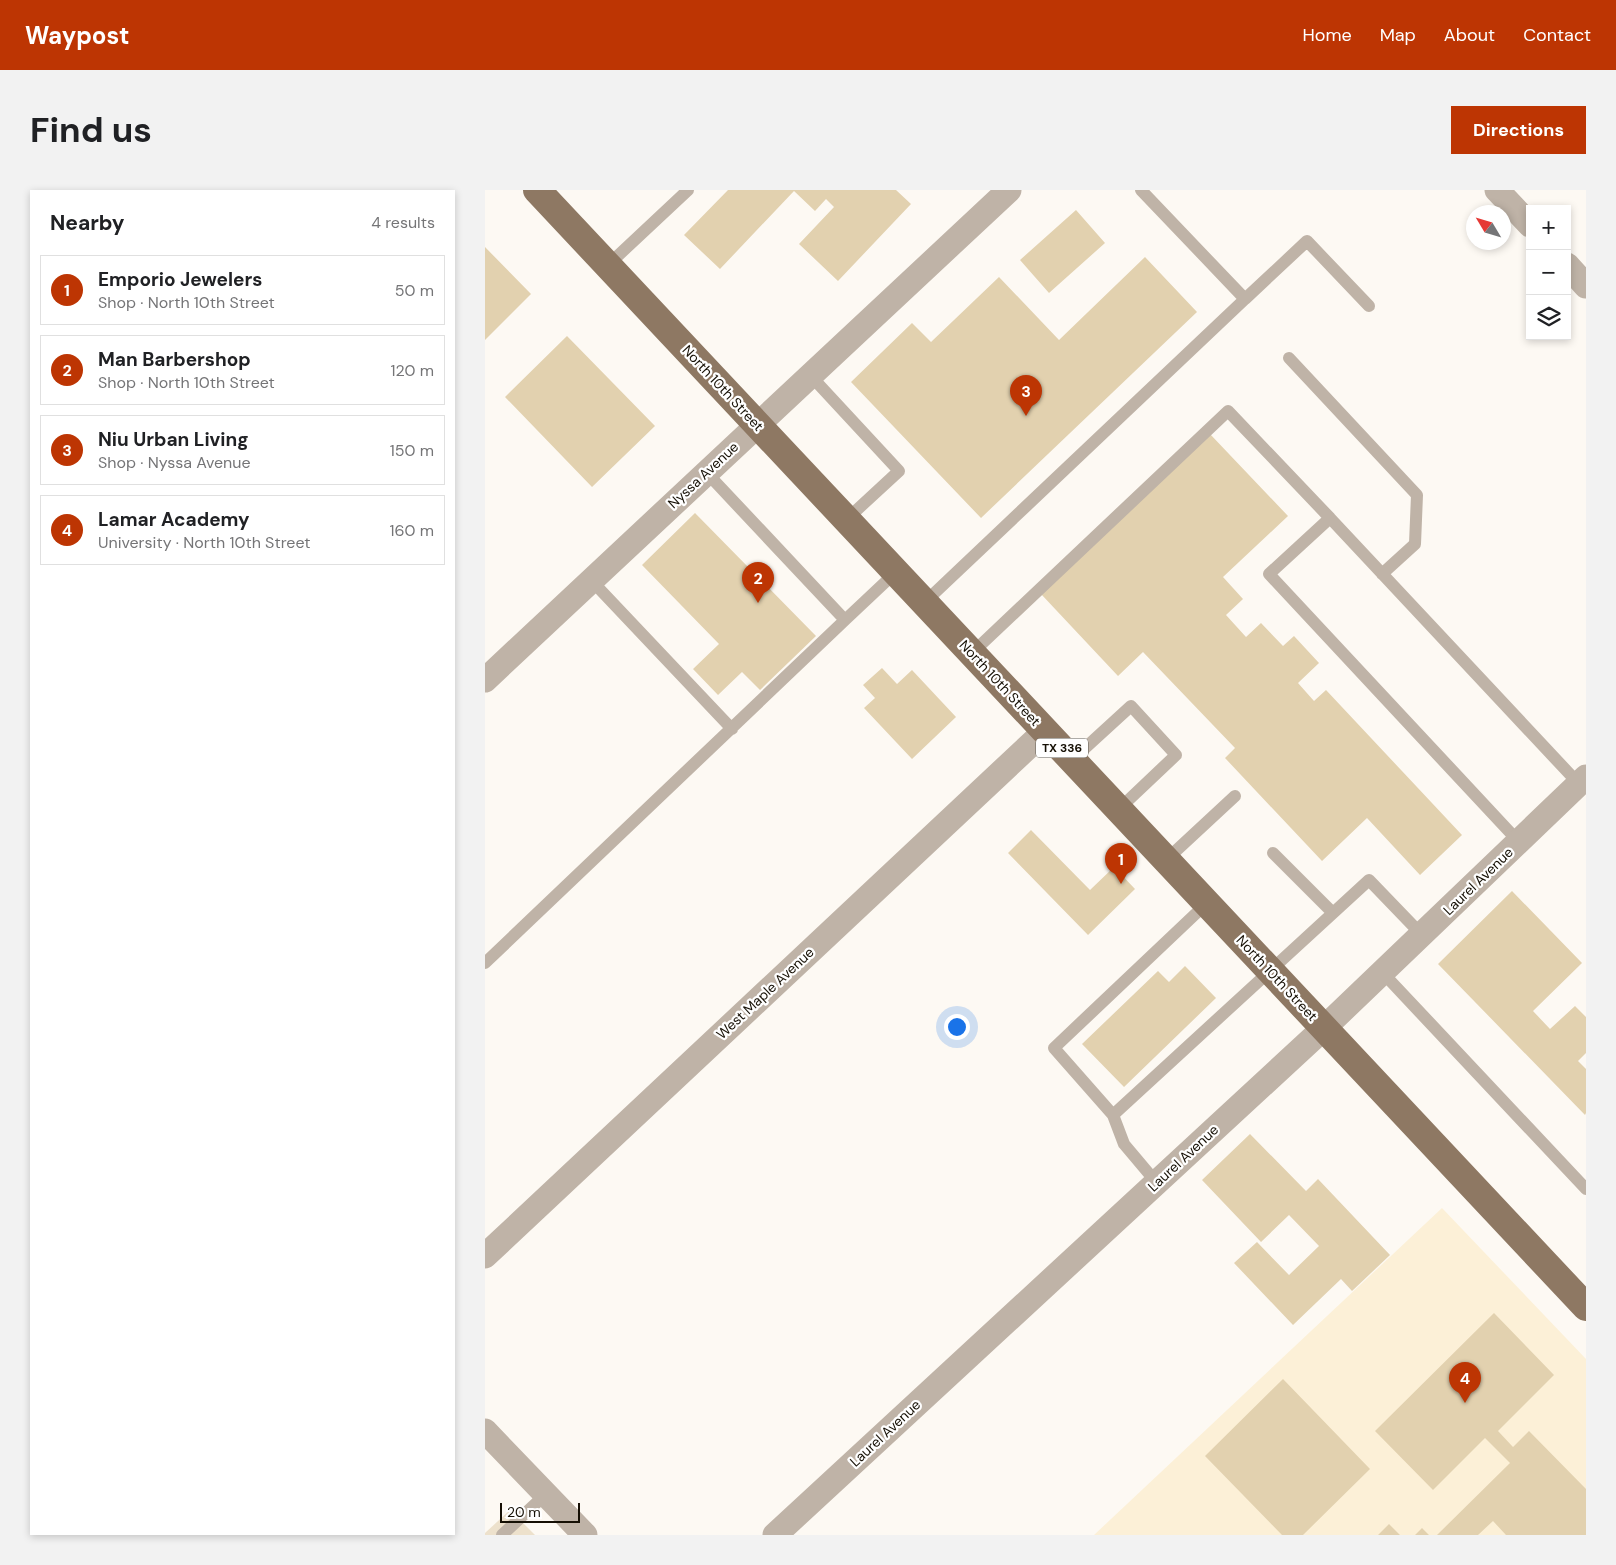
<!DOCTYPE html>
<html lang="en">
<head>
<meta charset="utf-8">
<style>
	:root { --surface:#fff; --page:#f2f2f2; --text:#202124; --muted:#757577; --line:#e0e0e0; --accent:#bd3503 }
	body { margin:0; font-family:"DM Sans",sans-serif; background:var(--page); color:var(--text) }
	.controls { position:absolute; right:15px; top:15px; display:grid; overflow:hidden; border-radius:0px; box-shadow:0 2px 8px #0003 }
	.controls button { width:45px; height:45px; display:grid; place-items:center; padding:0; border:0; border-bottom:1px solid var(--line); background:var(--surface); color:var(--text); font:25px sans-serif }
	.compass { position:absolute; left:981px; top:15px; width:45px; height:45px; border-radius:50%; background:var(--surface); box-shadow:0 2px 8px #0003; rotate:308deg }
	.scale { position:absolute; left:15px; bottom:12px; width:80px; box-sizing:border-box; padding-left:5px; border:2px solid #161005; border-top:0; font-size:14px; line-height:18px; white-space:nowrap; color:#161005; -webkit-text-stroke:4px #fff; paint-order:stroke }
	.you { position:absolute; left:471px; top:836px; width:18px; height:18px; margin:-12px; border:4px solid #fff; border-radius:50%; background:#1a73e8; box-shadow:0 0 0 8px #1a73e833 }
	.badge { display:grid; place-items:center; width:32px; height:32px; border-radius:50%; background:var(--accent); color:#fff; font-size:16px; font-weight:700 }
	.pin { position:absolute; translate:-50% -41px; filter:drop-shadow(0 1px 2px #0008) }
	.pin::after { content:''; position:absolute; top:26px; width:18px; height:15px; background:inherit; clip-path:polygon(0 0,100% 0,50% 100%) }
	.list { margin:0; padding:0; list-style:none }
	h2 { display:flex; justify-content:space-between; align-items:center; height:65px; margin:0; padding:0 20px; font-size:21px }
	h2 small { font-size:16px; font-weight:400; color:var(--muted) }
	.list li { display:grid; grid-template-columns:32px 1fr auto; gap:15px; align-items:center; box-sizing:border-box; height:70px; margin:0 10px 10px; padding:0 10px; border:1px solid var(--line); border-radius:0px }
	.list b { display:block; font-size:19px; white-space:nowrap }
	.list p { margin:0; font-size:16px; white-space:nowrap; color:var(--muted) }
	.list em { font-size:16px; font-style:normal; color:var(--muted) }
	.icon { flex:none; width:28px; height:28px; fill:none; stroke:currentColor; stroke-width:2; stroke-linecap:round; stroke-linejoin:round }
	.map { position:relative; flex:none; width:1101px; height:1345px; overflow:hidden; border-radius:0px }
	header { display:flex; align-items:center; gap:30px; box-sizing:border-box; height:70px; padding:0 25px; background:var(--accent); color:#fff }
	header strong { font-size:24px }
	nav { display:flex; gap:28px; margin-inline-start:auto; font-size:18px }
	.intro { display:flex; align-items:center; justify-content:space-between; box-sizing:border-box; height:120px; padding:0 30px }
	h1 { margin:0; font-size:35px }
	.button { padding:12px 22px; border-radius:0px; background:var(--accent); color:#fff; font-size:18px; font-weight:700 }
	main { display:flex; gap:30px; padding:0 30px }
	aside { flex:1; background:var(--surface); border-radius:0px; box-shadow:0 2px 8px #0003 }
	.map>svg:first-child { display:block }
	.built { fill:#fcf0d7 }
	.green { fill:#ede1cc }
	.building { fill:#e2d1af }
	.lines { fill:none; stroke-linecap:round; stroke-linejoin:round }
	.lane { stroke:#bfb3a7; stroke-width:12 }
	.street { stroke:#bfb3a7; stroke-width:25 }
	.primary { stroke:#8e7863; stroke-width:28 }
	.labels { text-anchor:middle; stroke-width:4.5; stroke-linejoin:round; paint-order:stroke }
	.shield { fill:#fff; stroke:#5c5850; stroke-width:1 }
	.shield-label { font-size:12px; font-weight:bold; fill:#161005 }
	.street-label { font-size:14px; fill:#161005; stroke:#fff }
</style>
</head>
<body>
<header>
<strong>Waypost</strong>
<nav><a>Home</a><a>Map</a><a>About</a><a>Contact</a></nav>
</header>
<div class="intro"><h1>Find us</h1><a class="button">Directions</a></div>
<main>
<aside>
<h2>Nearby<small>4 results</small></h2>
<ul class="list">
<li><span class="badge">1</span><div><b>Emporio Jewelers</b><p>Shop · North 10th Street</p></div><em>50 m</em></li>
<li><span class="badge">2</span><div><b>Man Barbershop</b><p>Shop · North 10th Street</p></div><em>120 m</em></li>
<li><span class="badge">3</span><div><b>Niu Urban Living</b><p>Shop · Nyssa Avenue</p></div><em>150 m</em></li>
<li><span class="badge">4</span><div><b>Lamar Academy</b><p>University · North 10th Street</p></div><em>160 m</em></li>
</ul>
</aside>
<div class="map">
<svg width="1101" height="1345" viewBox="0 0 1101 1345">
	<rect width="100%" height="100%" fill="#fdf9f3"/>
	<path class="built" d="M957 1018 1101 1169V1345H609Z"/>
	<path class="green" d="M25 1320 50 1345H0V1343Z"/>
	<path class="building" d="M243 0H411L426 14 353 91 314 54 349 17 341 9 330 21 309 1 235 79 199 45Z
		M591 20 620 53 564 103 535 70Z
		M0 57 46 104 0 150Z
		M660 67 712 122 496 328 366 192 427 133 446 152 514 87 574 150Z
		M82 146 170 236 107 297 20 207Z
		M725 244 803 326 738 387 758 409 741 425 761 447 776 433 798 456 809 446 834 473 813 493 829 511 841 500 977 645 935 685 882 628 837 671 740 568 750 558 658 462 633 486 556 404Z
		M210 323 331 446 275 500 257 482 233 505 208 479 234 454 157 375Z
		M397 478 412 494 427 480 471 527 427 569 379 518 390 508 378 495Z
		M546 640 605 700 629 677 650 699 603 745 523 663Z
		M1027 701 1097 773 1048 821 1065 839 1090 816 1101 827V863L1093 871 1101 879V923L1100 925 953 774Z
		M700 776 731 808 639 897 597 854 673 781 684 792Z
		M765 944 821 1001 833 989 905 1065 867 1101 856 1089 808 1135 749 1073 772 1052 804 1085 834 1056 804 1025 776 1052 717 990Z
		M1009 1123 1069 1185 1013 1241 1028 1257 1044 1241 1101 1299V1345H1021L1008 1331 993 1345H952L1025 1273 1000 1248 948 1300 890 1241Z
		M798 1189 885 1279 818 1345H797L720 1266Z
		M904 1334 915 1345H893Z
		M937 1338 944 1345H930Z"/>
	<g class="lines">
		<path class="lane" d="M123 75 203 0
			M760 109 822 51 884 116
			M804 168 932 305 930 354 897 384
			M325 185 414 281 362 329
			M221 282 360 430 411 382
			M106 390 247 539
			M440 412 760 109 656 0
			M486 464 743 221 845 328
			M587 570 646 516 691 565 634 619
			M1034 652 784 384 845 328 1094 594
			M788 663 848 723
			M681 670 750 606
			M722 713 569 858 628 925 884 690 936 744
			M0 773 360 430
			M897 782 1101 999
			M628 925 639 954 671 992
			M17 1345 61 1304"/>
		<path class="street" d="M1012 0 1045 35
			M1082 75 1101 96
			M0 490 524 0
			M0 1066 560 541
			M0 1241 100 1345
			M290 1345 839 838 1101 587"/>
		<path class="primary" d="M52 0 1101 1117"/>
	</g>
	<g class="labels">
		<rect class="shield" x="551" y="548.5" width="52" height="19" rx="4"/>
		<g class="shield-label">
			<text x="577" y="562">TX 336</text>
		</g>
		<g class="street-label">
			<text transform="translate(238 198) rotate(47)" y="5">North 10th Street</text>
			<text transform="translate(218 285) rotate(-43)" y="5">Nyssa Avenue</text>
			<text transform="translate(515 493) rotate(47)" y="5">North 10th Street</text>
			<text transform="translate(993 691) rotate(-44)" y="5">Laurel Avenue</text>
			<text transform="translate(792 788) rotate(47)" y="5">North 10th Street</text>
			<text transform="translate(280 803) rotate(-43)" y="5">West Maple Avenue</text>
			<text transform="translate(698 968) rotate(-43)" y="5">Laurel Avenue</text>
			<text transform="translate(400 1243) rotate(-43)" y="5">Laurel Avenue</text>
		</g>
	</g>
</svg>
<div class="controls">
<button>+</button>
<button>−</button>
<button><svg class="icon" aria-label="layers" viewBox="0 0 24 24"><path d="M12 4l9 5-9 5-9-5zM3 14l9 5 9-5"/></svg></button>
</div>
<svg class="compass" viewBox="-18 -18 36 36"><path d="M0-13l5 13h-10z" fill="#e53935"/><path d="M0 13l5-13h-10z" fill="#757577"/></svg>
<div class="scale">20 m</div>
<div class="you"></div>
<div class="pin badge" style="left:636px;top:694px">1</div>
<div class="pin badge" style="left:273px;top:413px">2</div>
<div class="pin badge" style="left:541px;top:226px">3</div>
<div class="pin badge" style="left:980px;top:1213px">4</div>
</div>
</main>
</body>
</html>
